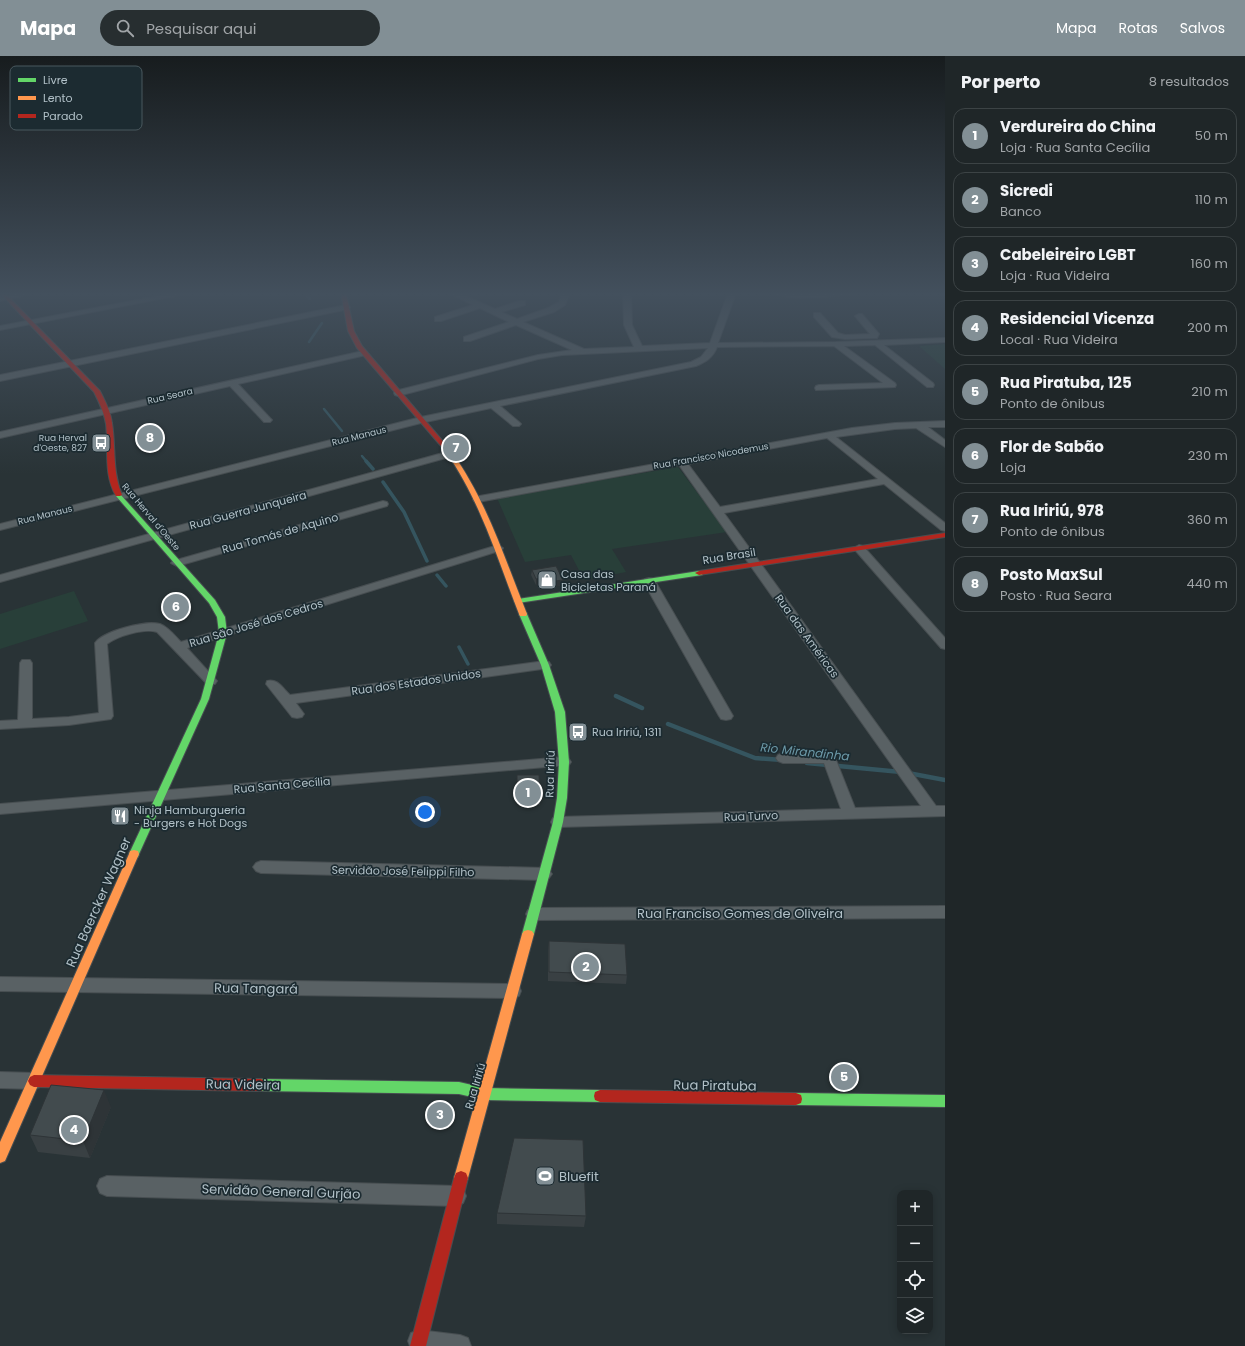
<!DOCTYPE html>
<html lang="pt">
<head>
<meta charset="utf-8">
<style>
	:root { --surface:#1f2628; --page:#272e30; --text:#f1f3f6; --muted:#a1a5a8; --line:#3c4345; --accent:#828f95 }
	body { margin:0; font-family:Poppins,sans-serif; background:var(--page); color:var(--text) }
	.controls { position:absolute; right:12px; bottom:12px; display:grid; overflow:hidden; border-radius:8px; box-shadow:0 2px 10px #0003 }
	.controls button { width:36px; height:36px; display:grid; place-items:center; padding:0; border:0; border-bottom:1px solid var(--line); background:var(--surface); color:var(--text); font:20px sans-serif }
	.you { position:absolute; left:425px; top:756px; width:14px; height:14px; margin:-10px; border:3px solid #fff; border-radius:50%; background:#1a73e8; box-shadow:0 0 0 6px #1a73e833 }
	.badge { display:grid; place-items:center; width:26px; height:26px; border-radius:50%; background:var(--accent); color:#fff; font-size:13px; font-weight:700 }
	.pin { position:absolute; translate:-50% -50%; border:2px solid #fff; box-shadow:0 1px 4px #0006 }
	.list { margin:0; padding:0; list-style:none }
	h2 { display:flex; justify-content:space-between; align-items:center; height:52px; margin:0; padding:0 16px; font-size:17px }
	h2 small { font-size:13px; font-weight:400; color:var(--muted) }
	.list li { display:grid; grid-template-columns:26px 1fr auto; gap:12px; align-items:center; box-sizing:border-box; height:56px; margin:0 8px 8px; padding:0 8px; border:1px solid var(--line); border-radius:12px }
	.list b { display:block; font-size:15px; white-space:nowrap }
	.list p { margin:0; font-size:13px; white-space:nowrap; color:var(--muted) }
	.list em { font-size:13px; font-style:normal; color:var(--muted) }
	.icon { flex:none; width:22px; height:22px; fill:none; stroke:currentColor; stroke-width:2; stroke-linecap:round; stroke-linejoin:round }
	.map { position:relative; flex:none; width:945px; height:1290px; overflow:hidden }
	header { display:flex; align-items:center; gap:24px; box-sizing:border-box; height:56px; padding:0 20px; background:var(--accent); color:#fff }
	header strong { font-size:19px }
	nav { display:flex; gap:22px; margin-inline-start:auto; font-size:14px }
	.search { width:280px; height:36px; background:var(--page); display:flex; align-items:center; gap:10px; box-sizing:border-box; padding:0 14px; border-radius:22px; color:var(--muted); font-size:15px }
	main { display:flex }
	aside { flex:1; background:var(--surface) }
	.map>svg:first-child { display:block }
	.green { fill:#283f39 }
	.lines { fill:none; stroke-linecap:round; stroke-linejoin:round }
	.stream-far2 { stroke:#35555f; stroke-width:2.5 }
	.stream-far1 { stroke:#35555f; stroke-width:3.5 }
	.stream { stroke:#35555f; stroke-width:4.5 }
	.street-casing { stroke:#474e51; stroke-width:2 }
	.fast-casing { stroke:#474e51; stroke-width:2 }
	.slow-casing { stroke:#474e51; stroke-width:2 }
	.jam-casing { stroke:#474e51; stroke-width:2 }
	.street { fill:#596164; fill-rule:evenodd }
	.fast { fill:#63d668; fill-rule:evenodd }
	.slow { fill:#ff974d; fill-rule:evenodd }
	.jam { fill:#b3261e; fill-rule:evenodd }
	.wall { fill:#394043 }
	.shaded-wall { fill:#2e3437 }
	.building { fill:#424b4e; stroke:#2e3437 }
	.labels { text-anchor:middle; stroke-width:3.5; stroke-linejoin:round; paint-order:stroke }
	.far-street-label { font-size:9px; fill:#b2c1c8; stroke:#1c2b31 }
	.far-poi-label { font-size:9px; fill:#b2c1c8; stroke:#1c2b31; text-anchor:end }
	.street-label { font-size:11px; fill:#b2c1c8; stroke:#1c2b31 }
	.poi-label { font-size:11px; fill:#b2c1c8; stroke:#1c2b31; text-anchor:start }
	.water-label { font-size:12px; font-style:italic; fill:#6b98a7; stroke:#1c2b31 }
	.near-street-label { font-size:13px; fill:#b2c1c8; stroke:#1c2b31 }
	.near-poi-label { font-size:13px; fill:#b2c1c8; stroke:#1c2b31; text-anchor:start }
	.key { fill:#1c2b31; stroke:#49585e; stroke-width:1 }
	.key-label { font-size:11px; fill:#b2c1c8 }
</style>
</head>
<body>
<header>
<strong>Mapa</strong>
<div class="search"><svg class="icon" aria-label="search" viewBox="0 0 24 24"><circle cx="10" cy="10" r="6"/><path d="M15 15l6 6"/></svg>Pesquisar aqui</div>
<nav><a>Mapa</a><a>Rotas</a><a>Salvos</a></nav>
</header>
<main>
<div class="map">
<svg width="945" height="1290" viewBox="0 0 945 1290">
	<rect width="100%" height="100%" fill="#293336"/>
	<path class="green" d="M945 288V313L919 290Z
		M678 411 727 476 612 493 626 516 584 524 571 499 525 506 497 442Z
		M74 535 88 565 0 593V558Z"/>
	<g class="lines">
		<path class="stream-far2" d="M303 237 310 243
			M309 286 322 267
			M324 353 342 375
			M362 400 367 406"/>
		<path class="stream-far1" d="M366 405 373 413
			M383 426 404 456 427 505
			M437 519 446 530
			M459 591 468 608"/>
		<path class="stream" d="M616 640 642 652
			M668 668 755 702 782 704
			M807 707 901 716
			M908 717 945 724"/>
		<defs>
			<path id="street" d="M18 237H34L0 245V241Z
				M173 237H190L0 274V270Z
				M449 237H459L495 253 519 245H525V249L501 256 517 263 548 252 559 246 562 237H570L565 249 554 256 523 266 584 293 634 291 624 269 623 237H631L632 269 642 290 710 287 728 237H736L718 287 836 286 945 282V286L884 289 933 327 934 329 933 331H927L875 289 844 290 895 327 896 329 895 331 816 334 815 332 816 330 819 329 883 327 834 290 717 291C713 302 705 306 696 310L500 350 519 366 521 368 519 370H513L491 352 421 367 0 474V468L421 361 691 306 701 301 708 292 562 299 538 303 398 340 395 339 394 337 395 335 538 299 572 294 516 269 470 285H464V281L509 266 480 252 441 265H435V261L473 249Z
				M772 237H852L849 239 800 242 775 239Z
				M346 249 350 251 349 253 0 325V319Z
				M814 257H820L838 277 845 279 870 278 855 260 859 258H862L879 278 877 282H874L845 283 832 281 814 261Z
				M363 295H366L367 297 366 299 238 328 270 362 272 364 270 366H264L230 330 0 382V376Z
				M945 365V371H928L945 384V391L916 372 895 373 836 381 945 467V475L941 474 884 428 724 457 936 750H945V760L558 771 553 770 551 766 553 762 558 761 841 753 824 707H783L778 705 776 702 778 699 783 697H829L834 699 855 752 921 750 679 409 478 446 474 445 473 443 474 441 852 372 895 367ZM827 382 878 423 720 451 688 408Z
				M450 395 453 396 455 398 453 400 0 526V519Z
				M383 445 387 446 388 448 387 450 181 509 177 510 171 507 173 505Z
				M498 489 503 492 502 494 187 592 217 625 215 628H207L157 576C144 572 117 580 107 588L113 660 111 663 69 669 0 673V665L18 664 20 607 22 604H30L32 607V663L69 661 99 657 95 587C103 575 146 564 160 568 168 571 175 580 181 586Z
				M859 489 863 490 945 582V593L941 592 855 494 854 492Z
				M649 522 653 523 655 525 733 660 731 663 726 664 721 663 719 660 643 525 645 523Z
				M545 605 549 606 551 609 549 612 296 647 304 658 302 661 297 662 292 661 266 628 267 625C278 622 283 633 290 639Z
				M564 701 569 703 571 706 569 709 0 758V748Z
				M261 805 544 812 549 814 552 818 549 822 544 824 261 817 256 815 253 811 256 807Z
				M945 850V862L534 864 528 862 526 858 528 854 534 852Z
				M0 921 513 928 519 930 521 935 519 940 513 942 0 935Z
				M0 1016 34 1017 40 1019 43 1025 40 1031 34 1033 0 1032Z
				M107 1120 456 1130 463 1133 466 1140 463 1147 456 1150 107 1140 100 1137 97 1130 100 1123Z
				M419 1274 460 1279 468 1282 471 1290H410L408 1285 411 1277Z"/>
			<path id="fast" d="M118 437 120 438 215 544 225 561 227 577 209 643 139 798 138 801 134 802 130 801 129 798 201 643 219 577 217 561 209 547 116 440V438Z
				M699 515 703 517 702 519 518 547 514 545 518 543Z
				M520 556H526L527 558 549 609 565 656 569 706 567 742 563 766 534 878 532 881 528 882 524 881 522 878 553 766 557 742 559 706 555 656 541 609 519 558Z
				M261 1023 459 1026 485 1032 600 1034 605 1036 606 1040 605 1044 600 1046 485 1044 459 1038 261 1035 257 1033 255 1029 257 1025Z
				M796 1037 945 1039V1051L796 1049 791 1047 790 1043 791 1039Z"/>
			<path id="slow" d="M449 394 451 395C487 445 504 501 527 558L526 560H520L519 558C497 502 481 446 446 396Z
				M134 794 138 795 139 798 5 1105 0 1107V1086L129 798 130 795Z
				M528 874 532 875 534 878 468 1122 466 1127 461 1129 456 1127 454 1122 522 878 524 875Z"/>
			<path id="jam" d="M0 237H5L100 335C105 345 111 356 112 367 116 392 112 415 122 439L120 440H116C103 418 109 392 106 368 104 356 99 346 94 336Z
				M341 237H346L354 275 362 290 451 395V397H447L357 292 348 275Z
				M945 477V481L699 519 695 517 699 515Z
				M34 1019 261 1023 265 1025 267 1029 265 1033 261 1035 34 1031 30 1029 28 1025 30 1021Z
				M600 1034 796 1037 801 1039 802 1043 801 1047 796 1049 600 1046 595 1044 594 1040 595 1036Z
				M461 1115 466 1117 468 1122 426 1290H410L454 1122 456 1117Z"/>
		</defs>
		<use href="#street" class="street-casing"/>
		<use href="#fast" class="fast-casing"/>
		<use href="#slow" class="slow-casing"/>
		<use href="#jam" class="jam-casing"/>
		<use href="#street" class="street"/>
		<use href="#fast" class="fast"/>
		<use href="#slow" class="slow"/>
		<use href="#jam" class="jam"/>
	</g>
	<path class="wall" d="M532 514 563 524V529L547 532 544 528 536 529 531 519Z
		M517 719 540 742V749L517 748Z
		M549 885 627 919 626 928 548 925V894Z
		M111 1051 90 1102 38 1096 30 1079Z
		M497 1157 586 1160 584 1171 497 1168Z"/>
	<path class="shaded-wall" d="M545 522 544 528 536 529V523Z
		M563 524V529L547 532V526Z
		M104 1034 111 1051 90 1102 83 1085Z"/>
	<path class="building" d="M556 510 563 524 547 526 545 522 536 523 532 514Z
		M517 719H539L540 742H517Z
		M549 885 625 888 627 919 549 916Z
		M51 1029 104 1034 83 1085 30 1079Z
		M514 1082 583 1084 586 1160 497 1157Z"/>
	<linearGradient id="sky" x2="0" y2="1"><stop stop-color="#171c1e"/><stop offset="0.57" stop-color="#43505d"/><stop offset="1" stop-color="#43505d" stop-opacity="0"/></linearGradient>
	<rect width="945" height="418" fill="url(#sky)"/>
	<defs>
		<symbol id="bus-square" viewBox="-11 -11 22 22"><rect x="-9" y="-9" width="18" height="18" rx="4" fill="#828f95" stroke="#1c2b31"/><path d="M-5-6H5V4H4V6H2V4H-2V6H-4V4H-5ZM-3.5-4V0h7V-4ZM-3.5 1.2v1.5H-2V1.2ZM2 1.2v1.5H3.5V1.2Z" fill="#fff"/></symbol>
		<symbol id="shop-square" viewBox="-11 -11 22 22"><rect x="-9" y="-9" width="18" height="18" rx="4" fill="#828f95" stroke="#1c2b31"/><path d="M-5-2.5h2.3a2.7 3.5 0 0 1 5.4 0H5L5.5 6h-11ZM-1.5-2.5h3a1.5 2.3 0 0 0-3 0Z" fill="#fff"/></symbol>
		<symbol id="restaurant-square" viewBox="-11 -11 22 22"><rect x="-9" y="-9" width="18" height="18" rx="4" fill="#828f95" stroke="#1c2b31"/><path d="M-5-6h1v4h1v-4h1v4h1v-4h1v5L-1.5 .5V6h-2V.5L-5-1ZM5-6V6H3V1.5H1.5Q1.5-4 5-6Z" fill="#fff"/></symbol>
		<symbol id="stadium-square" viewBox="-11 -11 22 22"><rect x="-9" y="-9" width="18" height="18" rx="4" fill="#828f95" stroke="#1c2b31"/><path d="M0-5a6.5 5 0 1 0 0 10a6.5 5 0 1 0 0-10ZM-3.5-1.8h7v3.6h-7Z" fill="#fff"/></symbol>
	</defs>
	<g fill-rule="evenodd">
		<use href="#bus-square" x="90" y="376" width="22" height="22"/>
		<use href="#shop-square" x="536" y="513" width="22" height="22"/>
		<use href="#bus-square" x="567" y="665" width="22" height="22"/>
		<use href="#restaurant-square" x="109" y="749" width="22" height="22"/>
		<use href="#stadium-square" x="534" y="1109" width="22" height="22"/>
	</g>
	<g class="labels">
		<g class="far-street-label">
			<text transform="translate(170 340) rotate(-13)" y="3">Rua Seara</text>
			<text transform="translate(359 380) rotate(-14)" y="3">Rua Manaus</text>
			<text transform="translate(711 400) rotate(-10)" y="3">Rua Francisco Nicodemus</text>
			<text transform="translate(45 459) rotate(-14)" y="3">Rua Manaus</text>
			<text transform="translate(151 461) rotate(50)" y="3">Rua Herval d'Oeste</text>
		</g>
		<g class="far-poi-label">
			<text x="87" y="385">Rua Herval<tspan x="87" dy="10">d'Oeste, 827</tspan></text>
		</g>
		<g class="street-label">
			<text transform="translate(248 454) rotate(-15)" y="4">Rua Guerra Junqueira</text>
			<text transform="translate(280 477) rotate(-16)" y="4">Rua Tomás de Aquino</text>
			<text transform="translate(729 500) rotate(-9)" y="4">Rua Brasil</text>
			<text transform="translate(256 567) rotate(-17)" y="4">Rua São José dos Cedros</text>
			<text transform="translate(807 580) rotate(54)" y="4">Rua das Américas</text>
			<text transform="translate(416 626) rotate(-8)" y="4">Rua dos Estados Unidos</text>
			<text transform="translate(550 718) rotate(-88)" y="4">Rua Iririú</text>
			<text transform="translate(282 729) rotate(-5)" y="4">Rua Santa Cecília</text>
			<text transform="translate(751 760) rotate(-2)" y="4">Rua Turvo</text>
			<text transform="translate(403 815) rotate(1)" y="4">Servidão José Felippi Filho</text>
			<text transform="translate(475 1030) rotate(-74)" y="4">Rua Iririú</text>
		</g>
		<g class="poi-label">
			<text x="561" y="522">Casa das<tspan x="561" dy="13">Bicicletas Paraná</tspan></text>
			<text x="592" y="680">Rua Iririú, 1311</text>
			<text x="134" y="758">Ninja Hamburgueria<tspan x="134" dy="13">- Burgers e Hot Dogs</tspan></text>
		</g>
		<g class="water-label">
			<text transform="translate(805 696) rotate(6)" y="4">Rio Mirandinha</text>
		</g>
		<g class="near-street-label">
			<text transform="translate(98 846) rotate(-66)" y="5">Rua Baercker Wagner</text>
			<text x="740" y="862">Rua Franciso Gomes de Oliveira</text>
			<text transform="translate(256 932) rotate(1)" y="5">Rua Tangará</text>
			<text transform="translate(243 1028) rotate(1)" y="5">Rua Videira</text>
			<text transform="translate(715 1029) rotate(1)" y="5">Rua Piratuba</text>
			<text transform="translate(281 1135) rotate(2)" y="5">Servidão General Gurjão</text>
		</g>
		<g class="near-poi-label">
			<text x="559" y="1125">Bluefit</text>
		</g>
	</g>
	<rect x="10" y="10" width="132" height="64" rx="6" class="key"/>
	<rect x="18" y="22" width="18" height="4" fill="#63d668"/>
	<rect x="18" y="40" width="18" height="4" fill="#ff974d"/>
	<rect x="18" y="58" width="18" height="4" fill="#b3261e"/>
	<g class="key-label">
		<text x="43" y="28">Livre</text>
		<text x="43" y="46">Lento</text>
		<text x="43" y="64">Parado</text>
	</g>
</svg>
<div class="controls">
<button>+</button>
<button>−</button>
<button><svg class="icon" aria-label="locate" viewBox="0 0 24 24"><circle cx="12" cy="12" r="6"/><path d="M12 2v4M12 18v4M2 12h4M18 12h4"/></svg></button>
<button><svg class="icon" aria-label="layers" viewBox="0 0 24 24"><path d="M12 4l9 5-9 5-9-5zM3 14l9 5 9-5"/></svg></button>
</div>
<div class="you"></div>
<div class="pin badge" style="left:528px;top:737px">1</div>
<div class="pin badge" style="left:586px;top:911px">2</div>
<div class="pin badge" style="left:440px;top:1059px">3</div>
<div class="pin badge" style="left:74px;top:1074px">4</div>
<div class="pin badge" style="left:844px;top:1021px">5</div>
<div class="pin badge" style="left:176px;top:551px">6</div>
<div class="pin badge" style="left:456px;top:392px">7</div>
<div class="pin badge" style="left:150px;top:382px">8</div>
</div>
<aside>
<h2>Por perto<small>8 resultados</small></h2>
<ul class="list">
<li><span class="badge">1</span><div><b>Verdureira do China</b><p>Loja · Rua Santa Cecília</p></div><em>50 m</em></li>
<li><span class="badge">2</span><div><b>Sicredi</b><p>Banco</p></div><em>110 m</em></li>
<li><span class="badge">3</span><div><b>Cabeleireiro LGBT</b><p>Loja · Rua Videira</p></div><em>160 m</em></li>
<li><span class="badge">4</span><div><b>Residencial Vicenza</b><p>Local · Rua Videira</p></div><em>200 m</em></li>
<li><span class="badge">5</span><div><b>Rua Piratuba, 125</b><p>Ponto de ônibus</p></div><em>210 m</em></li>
<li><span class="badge">6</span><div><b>Flor de Sabão</b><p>Loja</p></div><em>230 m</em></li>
<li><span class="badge">7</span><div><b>Rua Iririú, 978</b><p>Ponto de ônibus</p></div><em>360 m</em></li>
<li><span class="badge">8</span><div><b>Posto MaxSul</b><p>Posto · Rua Seara</p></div><em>440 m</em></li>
</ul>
</aside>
</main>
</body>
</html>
